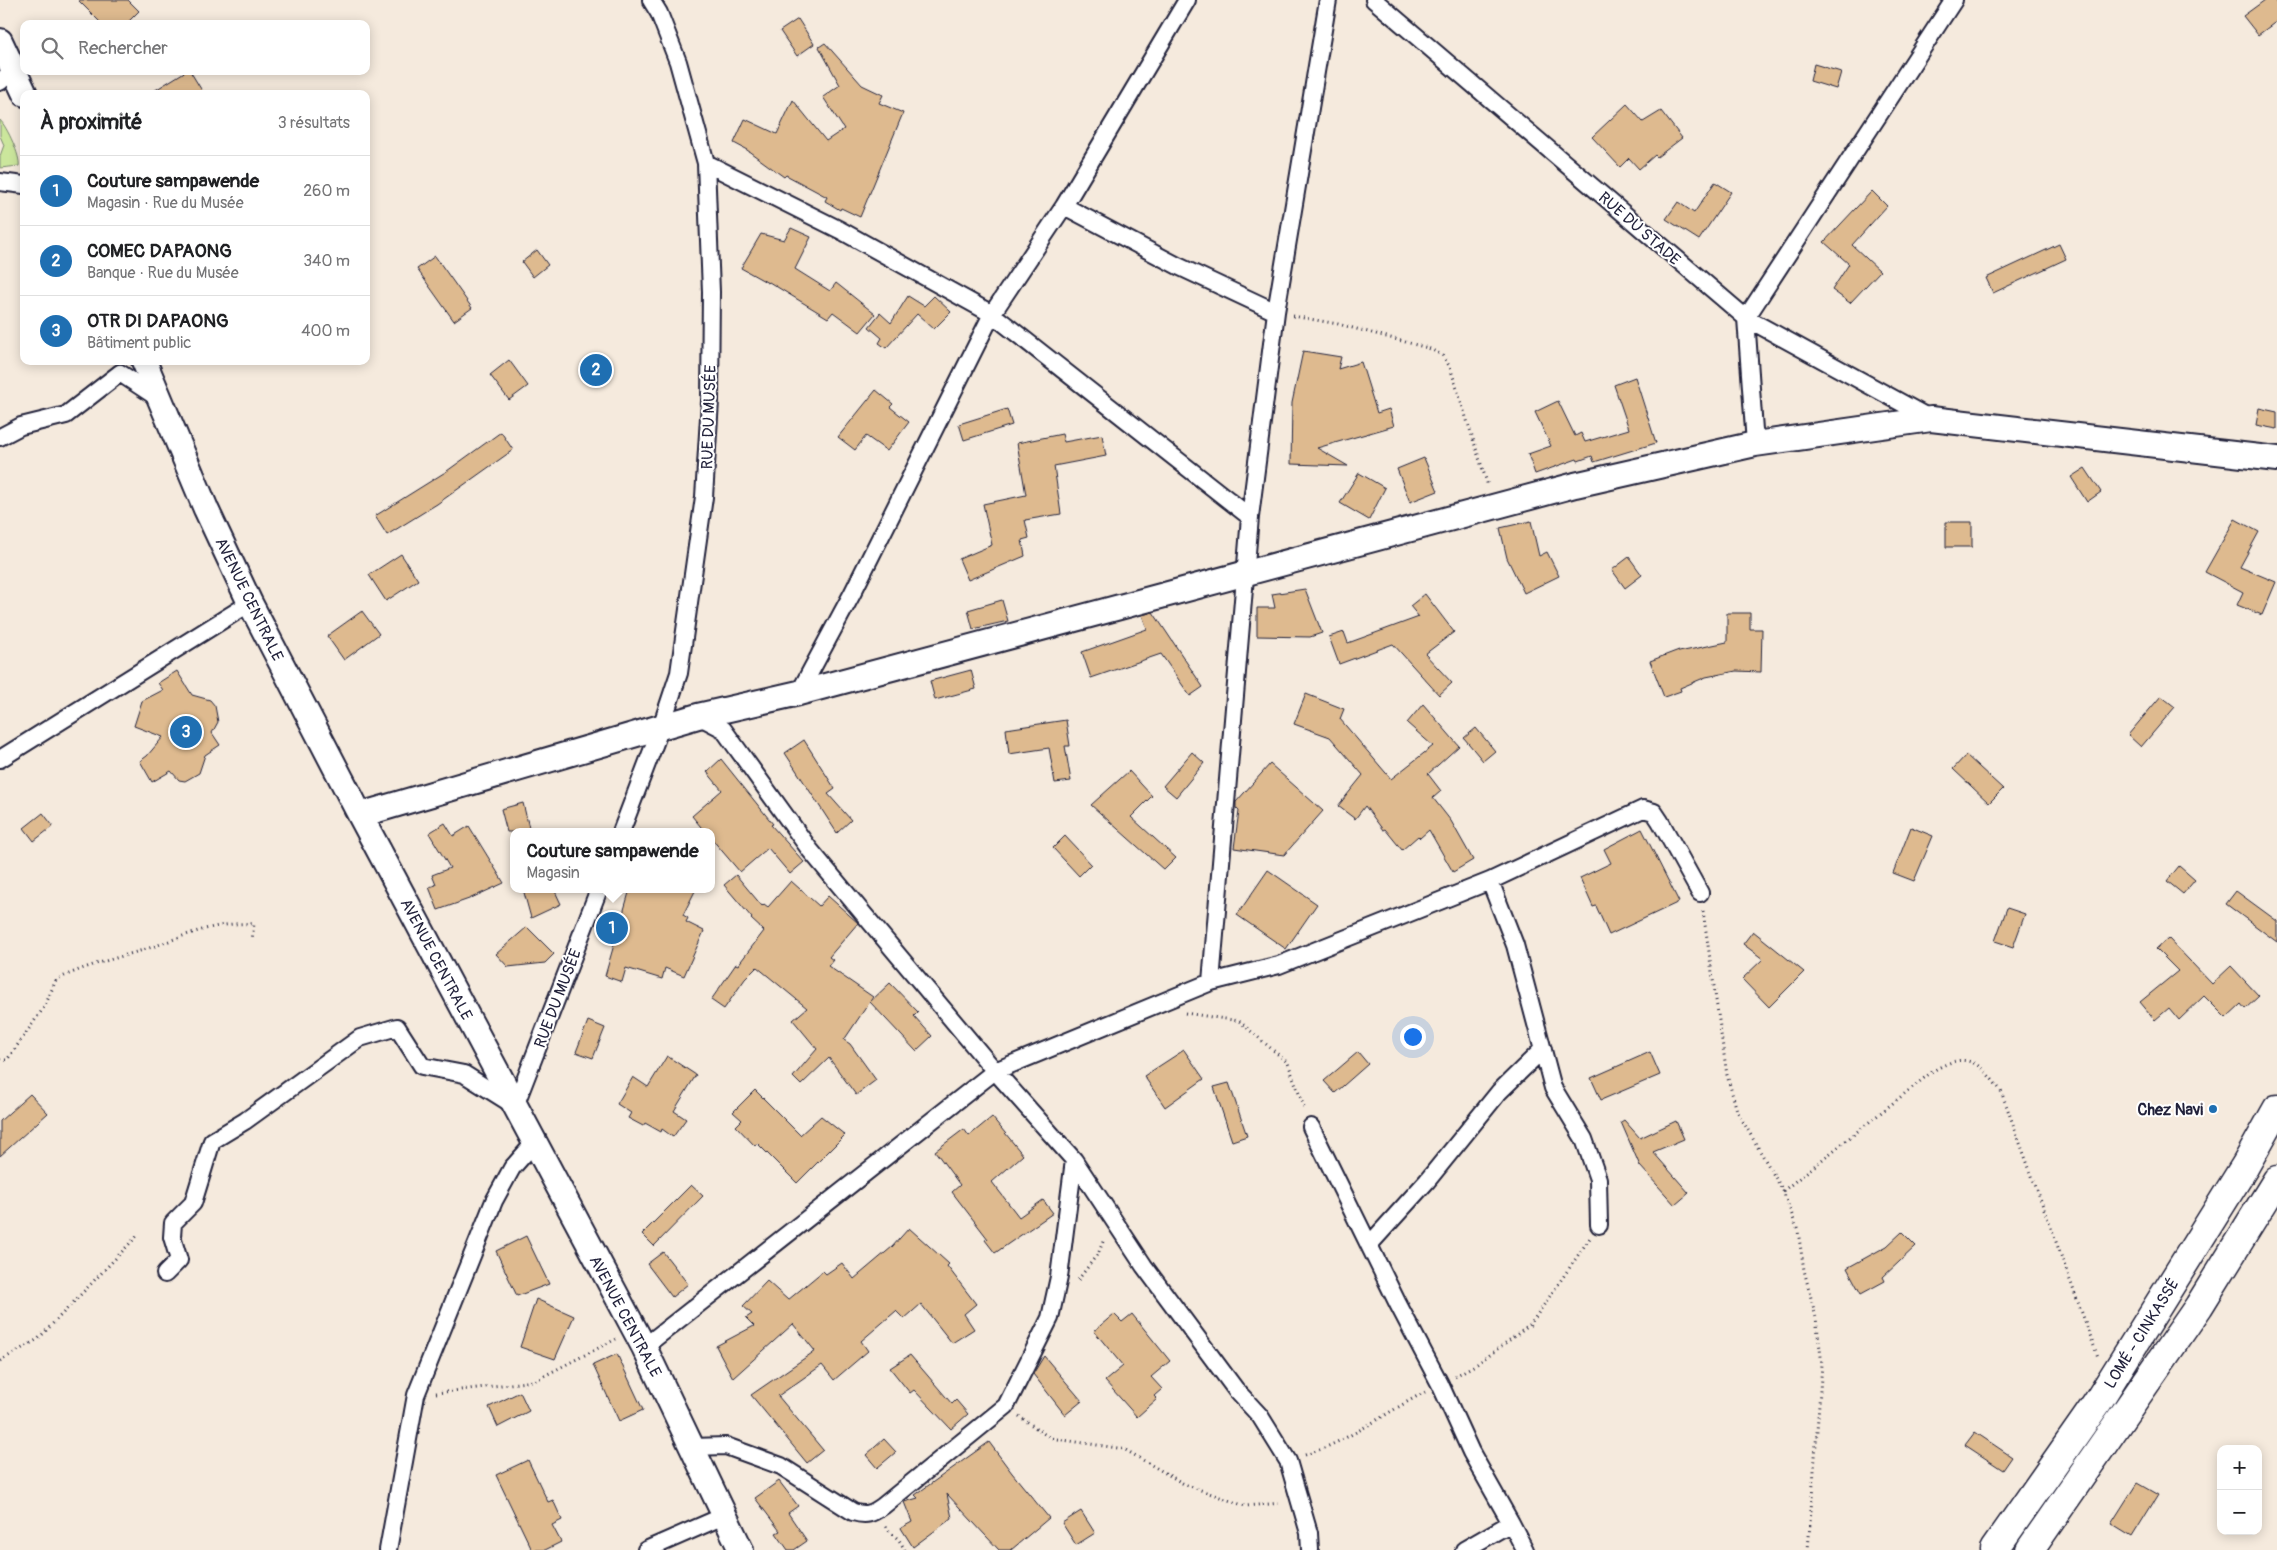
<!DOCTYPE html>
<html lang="fr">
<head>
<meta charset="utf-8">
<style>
	:root { --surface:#fff; --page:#f2f2f2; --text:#202124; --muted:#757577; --line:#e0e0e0; --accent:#1f6fb2 }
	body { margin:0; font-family:Pangolin,sans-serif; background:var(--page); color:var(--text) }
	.controls { position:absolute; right:15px; bottom:15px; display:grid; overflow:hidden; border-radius:10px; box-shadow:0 2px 12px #0003 }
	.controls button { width:45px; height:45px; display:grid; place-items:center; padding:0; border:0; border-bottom:1px solid var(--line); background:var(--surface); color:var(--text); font:25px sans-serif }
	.you { position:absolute; left:1412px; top:1036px; width:18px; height:18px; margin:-12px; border:4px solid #fff; border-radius:50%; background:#1a73e8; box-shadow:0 0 0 8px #1a73e833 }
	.badge { display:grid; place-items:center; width:32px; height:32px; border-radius:50%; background:var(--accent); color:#fff; font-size:16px; font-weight:700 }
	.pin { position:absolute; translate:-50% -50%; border:2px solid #fff; box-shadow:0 1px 5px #0006 }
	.popup { position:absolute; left:510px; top:828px; width:205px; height:65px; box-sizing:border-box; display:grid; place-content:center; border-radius:10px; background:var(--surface); filter:drop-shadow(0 1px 4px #0005); font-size:16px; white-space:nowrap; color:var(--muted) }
	.popup b { font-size:19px; color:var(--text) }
	.popup::after { content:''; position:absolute; left:50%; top:100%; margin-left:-10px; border:10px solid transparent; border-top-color:var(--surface) }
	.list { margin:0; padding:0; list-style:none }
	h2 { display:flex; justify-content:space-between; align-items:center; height:65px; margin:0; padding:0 20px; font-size:21px }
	h2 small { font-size:16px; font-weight:400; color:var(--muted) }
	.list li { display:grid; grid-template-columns:32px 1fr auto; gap:15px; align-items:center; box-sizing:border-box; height:70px; padding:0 20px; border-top:1px solid var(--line) }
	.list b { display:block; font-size:19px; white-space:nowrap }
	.list p { margin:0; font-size:16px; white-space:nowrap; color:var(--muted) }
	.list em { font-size:16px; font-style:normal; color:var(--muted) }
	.icon { flex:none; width:28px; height:28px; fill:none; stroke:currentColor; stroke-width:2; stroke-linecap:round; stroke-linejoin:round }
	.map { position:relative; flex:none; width:2277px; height:1550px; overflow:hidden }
	.search { position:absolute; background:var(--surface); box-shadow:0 2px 12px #0003; left:20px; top:20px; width:350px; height:55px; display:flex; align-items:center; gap:12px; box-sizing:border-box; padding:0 18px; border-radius:10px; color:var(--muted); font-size:19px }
	.panel { position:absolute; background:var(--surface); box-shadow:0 2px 12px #0003; left:20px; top:90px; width:350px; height:275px; border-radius:10px }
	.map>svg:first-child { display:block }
	.green { fill:#cbe69c; stroke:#76846c }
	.building { fill:#deba8f; stroke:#22223b }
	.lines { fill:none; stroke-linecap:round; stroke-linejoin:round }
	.street-casing { stroke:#22223b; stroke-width:20 }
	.secondary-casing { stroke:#22223b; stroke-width:28 }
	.highway-casing { stroke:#22223b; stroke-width:31 }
	.path { stroke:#22223b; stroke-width:3; stroke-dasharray:1 4; stroke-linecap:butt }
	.street { stroke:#fff; stroke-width:16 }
	.secondary { stroke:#fff; stroke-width:24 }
	.highway { stroke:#fff; stroke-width:28 }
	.poi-dot { fill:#1f6fb2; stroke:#fff; stroke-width:2 }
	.labels { text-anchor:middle; stroke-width:4; stroke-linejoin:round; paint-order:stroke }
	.street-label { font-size:16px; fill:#22223b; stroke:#fff }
	.poi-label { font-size:16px; font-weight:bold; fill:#22223b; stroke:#fff; text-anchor:end }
</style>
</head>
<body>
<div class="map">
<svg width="2277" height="1550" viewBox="0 0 2277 1550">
	<rect width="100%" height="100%" fill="#f5eadd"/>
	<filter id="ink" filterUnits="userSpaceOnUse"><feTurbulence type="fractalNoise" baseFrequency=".02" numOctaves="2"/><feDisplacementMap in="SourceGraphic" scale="10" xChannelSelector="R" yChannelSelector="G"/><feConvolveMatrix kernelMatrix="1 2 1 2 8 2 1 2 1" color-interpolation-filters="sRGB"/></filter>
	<g filter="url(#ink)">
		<path class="green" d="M0 120C7 127 21 157 19 166L0 168V156L4 145 0 136Z"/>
		<path class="building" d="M78 0H128L139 11 126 24H102Z
			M2265 0H2277V21L2258 35 2243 16Z
			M798 19 814 44 797 56 780 31Z
			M825 43 862 85 883 95 879 103 903 113 860 217 841 208 840 210 825 201 827 197 786 175 784 177 747 150 734 143 745 119 777 134 793 100 826 141 844 129 823 97 840 85 819 47Z
			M1814 64 1841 72 1836 89 1810 81Z
			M186 71H190L204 94H149Z
			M1627 104 1643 122 1661 111 1682 138 1657 157 1655 155 1639 169 1629 158 1620 167 1592 137Z
			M1715 182 1731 192 1699 240 1666 219 1678 202 1694 213Z
			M1872 191 1887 206 1852 245 1880 271 1850 303 1832 290 1849 264 1824 242Z
			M791 228 811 237 795 269 830 291 836 283 875 314 860 332 833 312 828 318 769 282 768 283 741 268 761 234 784 240Z
			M2059 244 2066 259 1993 293 1986 278Z
			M537 250 548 265 533 277 522 262Z
			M435 256 472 308 454 321 417 269Z
			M908 296 924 306 934 296 951 312 934 329 917 314 886 348 879 343 882 338 869 327 880 313 891 323Z
			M1303 351 1341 357 1338 369 1361 362 1377 413 1389 409 1394 426 1317 448 1348 466 1291 464 1292 403Z
			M509 360 528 386 509 400 490 375Z
			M1635 377 1656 443 1594 462 1592 456 1578 461 1577 459 1535 474 1528 454 1551 446 1535 412 1558 401 1575 436 1581 433 1585 442 1629 429 1614 385Z
			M876 390 893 404 890 407 909 422 887 451 866 436 855 450 838 437Z
			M2259 408 2277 412V429L2256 425Z
			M1007 409 1012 425 964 440 959 424Z
			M501 432 513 450 437 504 387 535 375 516 447 471Z
			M1062 434 1064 442 1102 435 1106 456 1054 466 1061 514 1025 520 1029 538 1022 540 1025 556 968 580 959 559 992 545 983 504 1026 495 1017 443Z
			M1424 458 1438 491 1410 502 1397 469Z
			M2085 468 2101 492 2087 502 2071 477Z
			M1359 473 1385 488 1369 520 1340 503Z
			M2235 519 2259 532 2240 567 2276 582 2262 615 2237 605 2243 592 2205 572Z
			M1531 521 1539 556 1547 552 1559 576 1524 593 1507 558 1500 528Z
			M1946 522H1972V547H1946Z
			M401 554 418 580 386 601 369 575Z
			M1629 557 1642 575 1625 588 1612 570Z
			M1305 589 1322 633 1310 637 1257 636V608H1275L1272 594Z
			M1425 594 1454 632 1425 654 1452 683 1439 695 1393 644 1339 664 1329 637 1344 632 1348 643 1419 617 1410 606Z
			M1002 600 1008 621 973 629 968 610Z
			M362 611 379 634 344 660 327 636Z
			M1153 612 1203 687 1190 696 1161 654 1091 678 1082 652 1147 629 1142 615Z
			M1727 613H1750V629H1762L1761 672 1736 671 1706 677 1680 688 1681 691 1664 697 1650 661 1679 650V652L1727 642Z
			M971 670 976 689 935 700 930 681Z
			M177 671 192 695 210 700 215 706 218 722 212 733 220 745 205 755 199 773 185 781 179 780 171 771 152 782 140 761 147 756 163 737 134 726 142 701 163 690 158 683Z
			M1306 694 1344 709 1340 719 1391 779 1433 746 1407 723 1423 704 1459 746 1428 774 1441 791 1433 798 1451 821 1473 860 1453 872 1429 830 1420 838 1418 836 1402 850 1385 829 1383 830 1365 806 1355 819 1338 806 1363 775 1330 737 1294 724Z
			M2161 696 2175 707 2141 747 2128 735Z
			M1066 720 1070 746H1065L1071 781 1055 783 1049 748 1009 754 1006 729Z
			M1476 728 1495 751 1483 761 1464 738Z
			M804 740 835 789 828 794 851 820 837 833 785 753Z
			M1192 752 1204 763 1176 797 1163 786Z
			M1966 755 2003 789 1989 803 1953 769Z
			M721 759 773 824 771 825 804 862 790 874 768 848 740 872 711 838V832H705L692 816 722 790 707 772Z
			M1270 764 1323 811 1284 855 1234 848 1239 811 1236 808V802Z
			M1129 771 1152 796 1131 817 1176 858 1164 870 1091 805Z
			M523 803 530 832H507L501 809Z
			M43 813 53 826 34 841 24 828Z
			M445 823 453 836 469 826 504 883 469 899 438 910 429 887 436 885 432 875 450 868 429 833Z
			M1911 827 1933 836 1914 881 1893 873Z
			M1642 829 1679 902 1609 935 1596 906 1593 907 1580 878 1611 863 1604 849Z
			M1065 836 1091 864 1079 876 1053 848Z
			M2179 866 2195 880 2183 894 2167 881Z
			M1268 870 1317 904 1286 949 1237 915Z
			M736 875 762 906 764 904 768 907 791 881 819 906 828 896 858 923 829 957 833 960 828 966 873 997 844 1040 850 1044 876 1080 856 1095 829 1058 801 1085 793 1077 817 1049 793 1020 807 1008 757 967 745 979 724 1009 711 1000 736 964 738 965 764 931 751 919 752 918 724 885Z
			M523 889H554L561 904 531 918Z
			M630 889H696L683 915 688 918 686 922 704 931 684 976 665 968 662 979 626 968 622 982 605 976Z
			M2236 891 2277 921V942L2226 904Z
			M2007 908 2025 914 2013 947 1995 941Z
			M527 927 554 954 545 963 508 967 496 954Z
			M1753 931 1804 972 1769 1007 1742 979 1763 959 1743 944Z
			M2168 938 2212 984 2231 966 2259 996 2245 1009 2241 1004 2226 1018 2204 996 2179 1020 2169 1008 2155 1020 2140 1002 2178 971 2156 949Z
			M890 983 918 1012 914 1016 932 1036 916 1051 870 1002Z
			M588 1021 605 1028 593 1058 576 1052Z
			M1184 1050 1204 1079 1165 1107 1144 1076Z
			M1358 1052 1368 1064 1335 1093 1324 1081Z
			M1650 1052 1660 1075 1601 1100 1591 1078Z
			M667 1056 696 1075 674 1111 686 1119 673 1137 662 1129 661 1132 645 1123 643 1126 628 1118 631 1113 617 1104 633 1077 648 1087Z
			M1229 1083 1247 1136 1232 1141 1214 1087Z
			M755 1090 800 1135 821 1116 845 1135 797 1183 757 1143 755 1146 736 1126 742 1120 733 1112Z
			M30 1094 48 1113 0 1156V1121Z
			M992 1117 1023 1155 992 1182 1019 1217 1043 1200 1053 1213 995 1253 985 1240 988 1239 952 1192 960 1185 935 1151 964 1129 969 1136Z
			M1624 1120 1640 1138 1676 1121 1684 1139 1653 1152 1689 1193 1675 1205 1640 1166 1621 1122Z
			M691 1185 703 1196 654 1246 642 1234Z
			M909 1228 949 1264 947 1266 976 1304 964 1314 974 1329 952 1343 921 1304 904 1319 896 1311 861 1341 868 1351 834 1380 822 1365 778 1396 823 1450 807 1463 751 1395 815 1351 793 1324 733 1378 716 1346 754 1326 746 1318 752 1314 743 1306 767 1281 788 1300 823 1271 826 1274 842 1263 854 1279 892 1247Z
			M1902 1232 1916 1246 1883 1277 1885 1281 1861 1294 1847 1268 1887 1246Z
			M526 1236 549 1284 517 1296 496 1251Z
			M663 1252 688 1284 672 1297 647 1264Z
			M536 1299 574 1316 555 1359 520 1347Z
			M1114 1314 1122 1322 1132 1314 1170 1361 1151 1377 1162 1389 1154 1396 1157 1399 1137 1417 1105 1381 1123 1366 1094 1331Z
			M617 1354 643 1410 619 1421 593 1365Z
			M910 1355 952 1404 956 1400 968 1414 951 1429 914 1390 910 1393 890 1368Z
			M1044 1356 1082 1401 1065 1415 1033 1374Z
			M520 1392 529 1411 498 1427 489 1407Z
			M1975 1432 2012 1457 2003 1470 1965 1445Z
			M884 1439 896 1452 877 1468 866 1455Z
			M989 1442 1012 1473 1049 1518 1011 1550H999L947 1494 952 1518 913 1547 901 1528 912 1522 904 1502 918 1498 915 1495Z
			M528 1460 548 1502 553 1500 562 1520 552 1525 561 1542 545 1550H532L496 1475Z
			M779 1481 798 1506 788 1513 807 1541 794 1550H788L776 1533 780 1531 755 1498Z
			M2137 1483 2158 1495 2132 1537 2111 1524Z
			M1081 1511 1095 1533 1076 1545 1062 1523Z"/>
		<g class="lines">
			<defs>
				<path id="street" d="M1374 0 1746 318 1931 419
					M0 82 14 69
					M706 163 840 230 992 314 1250 517
					M0 182 24 185
					M1064 206 1178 266 1276 312
					M0 437 21 426 66 415 120 373 161 400
					M1755 444 1746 318 1954 0
					M799 693 852 594 992 314 1064 206 1187 0
					M0 759 250 603
					M621 832 661 727 679 673 704 497 710 401 711 292 706 163 678 62 659 13 651 0
					M1490 881 1515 945 1553 1088 1584 1139 1598 1179 1599 1225
					M1211 982 1279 965 1490 881 1643 809 1654 812 1660 821 1700 893
					M1311 1127 1398 1304 1440 1384 1471 1452 1511 1523
					M1074 1160 1144 1266 1236 1390 1260 1416 1288 1461 1309 1533 1310 1550
					M1369 1245 1427 1181 1499 1092 1543 1049
					M165 1274 179 1260 172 1237 173 1223 193 1203 212 1141 245 1121 360 1038 397 1027 422 1066 464 1074 515 1106 599 889
					M644 1347 995 1071 1211 982 1250 517 1276 312 1328 0
					M692 1447 726 1446 781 1466 853 1512C866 1516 872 1514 883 1506L1006 1406 1050 1318 1059 1277 1074 1160 995 1071 810 850 723 729 698 716
					M388 1550 416 1395 494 1201 512 1168 535 1142
					M646 1550 726 1515
					M1464 1550 1511 1523 1525 1550"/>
				<path id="secondary" d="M0 41 25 94
					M144 361 206 509 250 603 360 815 644 1347 741 1550
					M360 815 698 716 799 693 1575 485 1755 444 1931 419 2277 459"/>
				<path id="highway" d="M1994 1550 2097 1403 2245 1166 2277 1109
					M2030 1550 2199 1306 2277 1180"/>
			</defs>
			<use href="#street" class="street-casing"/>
			<use href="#secondary" class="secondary-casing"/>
			<use href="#highway" class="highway-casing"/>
			<path class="path" d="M1293 316 1338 324 1428 348 1442 355 1450 367 1488 486
				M1703 911 1727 1075 1737 1111 1783 1191 1798 1231 1804 1270 1816 1318 1822 1364 1808 1550
				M1185 1013 1239 1021 1288 1063 1305 1110
				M0 1060H7L45 1006 56 980C84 966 113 959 143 950 181 938 212 921 254 924L252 940
				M1783 1191 1933 1071C1968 1050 1979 1062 2001 1091L2098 1357
				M1078 1280 1099 1252 1104 1239
				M0 1361 38 1339 138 1235
				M1455 1376 1477 1364 1530 1325 1590 1238
				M436 1393 534 1381 616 1339
				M1019 1416 1050 1438 1124 1449 1184 1484 1245 1506 1282 1503
				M1305 1455C1349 1441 1385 1413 1425 1392
				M885 1527 899 1540 905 1550"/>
			<use href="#street" class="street"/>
			<use href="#secondary" class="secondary"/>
			<use href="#highway" class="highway"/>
		</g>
	</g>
	<circle class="poi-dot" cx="2213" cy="1109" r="5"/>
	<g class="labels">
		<g class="street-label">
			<text transform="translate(1640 228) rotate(41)" y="6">RUE DU STADE</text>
			<text transform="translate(708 417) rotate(-88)" y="6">RUE DU MUSÉE</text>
			<text transform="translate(250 599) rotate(64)" y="6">AVENUE CENTRALE</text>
			<text transform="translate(437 959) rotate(62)" y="6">AVENUE CENTRALE</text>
			<text transform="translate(557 998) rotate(-69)" y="6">RUE DU MUSÉE</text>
			<text transform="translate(626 1316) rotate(62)" y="6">AVENUE CENTRALE</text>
			<text transform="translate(2141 1333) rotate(-58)" y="6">LOMÉ - CINKASSÉ</text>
		</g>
		<g class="poi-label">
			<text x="2203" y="1115">Chez Navi</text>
		</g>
	</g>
</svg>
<div class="controls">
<button>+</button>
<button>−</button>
</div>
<div class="you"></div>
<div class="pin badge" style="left:612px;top:928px">1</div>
<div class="popup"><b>Couture sampawende</b>Magasin</div>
<div class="pin badge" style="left:596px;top:370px">2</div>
<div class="pin badge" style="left:186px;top:732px">3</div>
<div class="search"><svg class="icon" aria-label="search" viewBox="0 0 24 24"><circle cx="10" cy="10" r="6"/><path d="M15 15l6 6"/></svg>Rechercher</div>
<section class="panel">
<h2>À proximité<small>3 résultats</small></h2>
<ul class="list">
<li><span class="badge">1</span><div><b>Couture sampawende</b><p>Magasin · Rue du Musée</p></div><em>260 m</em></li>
<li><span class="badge">2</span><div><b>COMEC DAPAONG</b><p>Banque · Rue du Musée</p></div><em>340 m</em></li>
<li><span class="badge">3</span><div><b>OTR DI DAPAONG</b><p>Bâtiment public</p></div><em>400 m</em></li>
</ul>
</section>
</div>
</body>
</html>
